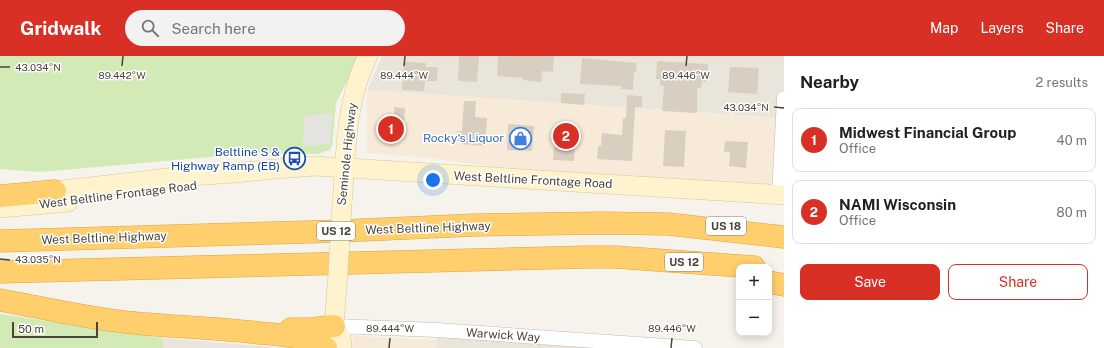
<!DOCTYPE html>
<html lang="en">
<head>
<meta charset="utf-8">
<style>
	:root { --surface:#fff; --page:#f2f2f2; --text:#202124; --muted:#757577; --line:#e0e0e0; --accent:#d93025 }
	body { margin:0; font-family:"Public Sans",sans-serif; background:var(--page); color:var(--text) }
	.controls { position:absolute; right:12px; bottom:12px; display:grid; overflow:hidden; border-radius:8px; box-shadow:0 2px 10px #0003 }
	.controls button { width:36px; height:36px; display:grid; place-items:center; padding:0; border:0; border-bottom:1px solid var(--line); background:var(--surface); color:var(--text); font:20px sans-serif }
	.scale { position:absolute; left:12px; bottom:10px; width:86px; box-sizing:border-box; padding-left:4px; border:2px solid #4b4439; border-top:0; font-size:11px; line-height:14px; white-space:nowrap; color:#4b4439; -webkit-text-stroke:3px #fff; paint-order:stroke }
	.you { position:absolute; left:433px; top:124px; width:14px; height:14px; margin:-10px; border:3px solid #fff; border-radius:50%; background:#1a73e8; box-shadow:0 0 0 6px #1a73e833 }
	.badge { display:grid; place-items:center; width:26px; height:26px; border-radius:50%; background:var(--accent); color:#fff; font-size:13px; font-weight:700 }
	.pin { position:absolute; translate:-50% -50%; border:2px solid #fff; box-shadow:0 1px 4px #0006 }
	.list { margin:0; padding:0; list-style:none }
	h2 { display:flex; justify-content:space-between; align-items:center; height:52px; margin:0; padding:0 16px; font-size:17px }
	h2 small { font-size:13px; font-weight:400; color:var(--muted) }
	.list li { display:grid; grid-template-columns:26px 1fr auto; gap:12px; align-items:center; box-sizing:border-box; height:64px; margin:0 8px 8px; padding:0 8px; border:1px solid var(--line); border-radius:8px }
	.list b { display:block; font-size:15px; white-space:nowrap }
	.list p { margin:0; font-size:13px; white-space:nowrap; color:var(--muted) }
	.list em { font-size:13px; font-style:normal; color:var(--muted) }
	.actions { display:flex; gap:8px; padding:12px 16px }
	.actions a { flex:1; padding:9px 0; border:1px solid var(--accent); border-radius:8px; text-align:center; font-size:14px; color:var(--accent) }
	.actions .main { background:var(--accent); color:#fff }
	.icon { flex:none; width:22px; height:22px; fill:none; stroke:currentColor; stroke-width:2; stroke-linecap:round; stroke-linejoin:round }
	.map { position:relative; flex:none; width:784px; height:292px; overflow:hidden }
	header { display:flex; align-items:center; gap:24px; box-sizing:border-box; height:56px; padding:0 20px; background:var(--accent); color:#fff }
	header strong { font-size:19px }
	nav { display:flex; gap:22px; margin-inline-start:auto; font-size:14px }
	.search { width:280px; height:36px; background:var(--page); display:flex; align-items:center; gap:10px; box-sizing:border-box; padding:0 14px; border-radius:22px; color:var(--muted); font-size:15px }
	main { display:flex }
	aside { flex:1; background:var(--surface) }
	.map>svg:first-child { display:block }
	.residential { fill:#eae5da }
	.commercial { fill:#f7ead8 }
	.green { fill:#d2eab5 }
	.parking { fill:#e5e3e0 }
	.building { fill:#d8cfc1 }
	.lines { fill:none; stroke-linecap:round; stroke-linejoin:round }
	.street-casing { stroke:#c2bbae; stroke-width:15 }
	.secondary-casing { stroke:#d6c79b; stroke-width:20 }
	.highway-casing { stroke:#e0a43c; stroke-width:23 }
	.street { stroke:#fff; stroke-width:14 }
	.secondary { stroke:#fff3cd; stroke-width:19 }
	.highway { stroke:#ffcf6e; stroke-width:22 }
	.secondary-bridge-casing { stroke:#d6c79b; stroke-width:20; stroke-linecap:butt }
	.secondary-bridge { stroke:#fff3cd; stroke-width:19 }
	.ticks { fill:none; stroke:#4b4439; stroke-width:1.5 }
	.labels { text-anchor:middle; stroke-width:3; stroke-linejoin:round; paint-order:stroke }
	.shield { fill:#fff; stroke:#817c74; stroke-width:1 }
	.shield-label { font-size:11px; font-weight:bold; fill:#4b4439 }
	.shop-label { font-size:12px; fill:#366cbe; stroke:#fff; text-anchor:end }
	.transit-label { font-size:12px; fill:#164399; stroke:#fff; text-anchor:end }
	.street-label { font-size:12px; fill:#4b4439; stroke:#fff }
	.ticks-label { font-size:10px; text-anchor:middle; fill:#4b4439; stroke:#fff; stroke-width:3; stroke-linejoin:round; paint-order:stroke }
</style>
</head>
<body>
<header>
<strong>Gridwalk</strong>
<div class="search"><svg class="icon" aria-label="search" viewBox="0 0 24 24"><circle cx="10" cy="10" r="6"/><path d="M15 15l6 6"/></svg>Search here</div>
<nav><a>Map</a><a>Layers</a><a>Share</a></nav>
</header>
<main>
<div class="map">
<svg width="784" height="292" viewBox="0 0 784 292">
	<rect width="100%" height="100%" fill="#f6f3ec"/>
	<path class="residential" d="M382 0H784V62L367 34Z
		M437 274 695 292H436Z
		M163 282 285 292H163Z"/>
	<path class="commercial" d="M367 34 784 62V129L517 114 429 102 367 97Z
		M353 280 437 284 436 292H352Z"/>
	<path class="green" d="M0 0H360L336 47 332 90 329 95H325L319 98 257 97 40 116 0 113Z
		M0 258 163 282V292H0Z"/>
	<path class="parking" d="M332 57 330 88 303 90 304 60Z"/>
	<path class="building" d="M459 0H479L477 26 458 25Z
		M498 0H554L553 16 542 15 541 26 523 24V22L497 20Z
		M582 2 637 7 636 16H634L633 34 621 33 622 30 580 28Z
		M657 5 708 8 707 26H702L701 32H697V57L662 55 664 30H660V23H656Z
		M404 6 426 7V11H438L437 25H425L424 35 402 34Z
		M730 11 759 12 757 38 728 36Z
		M561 37 585 38 584 49 561 47Z
		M627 39 642 40V51H635L632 105 597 103 598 90H601L602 77 622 79 623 62H626Z
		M464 45H476L475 61 487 62 485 90 461 88V85H456L457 75H462Z
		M394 51 405 52 404 66 400 65 399 82 381 81 382 65H394Z
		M508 68 534 70 532 95 507 94Z
		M557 68 576 69 574 105 553 104 554 91 557 92Z
		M665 74 686 75 684 111 663 110Z
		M725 85 748 86 746 112 729 110 730 96H724Z"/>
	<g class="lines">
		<defs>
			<path id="street" d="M779 139 784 42
				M334 270 437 274 695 292"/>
			<path id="secondary" d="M41 135H55L176 121 234 117 275 113 315 110 784 139
				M342 148C346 98 345 45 368 0
				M0 152 68 146
				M334 270 341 281 342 292
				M328 285 334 270 338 217"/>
			<path id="highway" d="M0 140 55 135
				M0 185 341 175 475 169 602 167 668 168 784 181
				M0 216 586 201H615L754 211
				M769 226 784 229
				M0 244C45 252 89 263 135 267 176 271 218 272 259 277 284 279 303 280 326 292
				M291 273H312L334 270"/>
		</defs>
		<use href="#street" class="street-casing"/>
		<use href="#secondary" class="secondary-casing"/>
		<use href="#highway" class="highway-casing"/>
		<use href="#street" class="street"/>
		<use href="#secondary" class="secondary"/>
		<use href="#highway" class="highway"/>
		<defs>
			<path id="secondary-bridge" d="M338 217 342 148"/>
		</defs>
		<use href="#secondary-bridge" class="secondary-bridge-casing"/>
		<use href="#secondary-bridge" class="secondary-bridge"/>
	</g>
	<path class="ticks" d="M122 10 123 0M404 10 405 0M686 10 687 0M0 11H10M774 51 784 52M0 203 10 204M389 292 390 282M671 292 672 282"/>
	<defs>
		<symbol id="shop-ring" viewBox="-11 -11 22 22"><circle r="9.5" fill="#fff" stroke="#3f7fe0" stroke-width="1.5"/><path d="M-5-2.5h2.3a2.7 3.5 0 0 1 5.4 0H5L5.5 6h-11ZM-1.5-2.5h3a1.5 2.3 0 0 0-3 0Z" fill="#3f7fe0"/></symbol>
		<symbol id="bus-ring" viewBox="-11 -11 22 22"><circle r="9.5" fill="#fff" stroke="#1a4fb4" stroke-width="1.5"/><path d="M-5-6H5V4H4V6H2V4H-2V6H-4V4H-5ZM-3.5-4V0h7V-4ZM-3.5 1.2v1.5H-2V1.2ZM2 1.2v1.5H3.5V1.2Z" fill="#1a4fb4"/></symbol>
	</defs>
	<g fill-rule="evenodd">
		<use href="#shop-ring" x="508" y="70" width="25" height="25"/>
		<use href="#bus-ring" x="282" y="90" width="25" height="25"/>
	</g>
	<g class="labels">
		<g class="shield">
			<rect x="706" y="161" width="40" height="18" rx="3"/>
			<rect x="317" y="166" width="38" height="18" rx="3"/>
			<rect x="665" y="197" width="38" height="18" rx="3"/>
		</g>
		<g class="shield-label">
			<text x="726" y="174">US 18</text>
			<text x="336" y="179">US 12</text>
			<text x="684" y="210">US 12</text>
		</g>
		<g class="shop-label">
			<text x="504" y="86">Rocky's Liquor</text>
		</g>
		<g class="transit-label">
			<text x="280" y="100">Beltline S &amp;<tspan x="280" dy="14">Highway Ramp (EB)</tspan></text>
		</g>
		<g class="street-label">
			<text transform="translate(347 98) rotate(-84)" y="4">Seminole Highway</text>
			<text transform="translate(533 124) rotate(3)" y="4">West Beltline Frontage Road</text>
			<text transform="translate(118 139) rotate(-7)" y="4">West Beltline Frontage Road</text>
			<text transform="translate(428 172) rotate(-2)" y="4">West Beltline Highway</text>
			<text transform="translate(104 182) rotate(-2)" y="4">West Beltline Highway</text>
			<text transform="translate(503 279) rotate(4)" y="4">Warwick Way</text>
		</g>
	</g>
	<g class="ticks-label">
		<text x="38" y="15">43.034°N</text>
		<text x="122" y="23">89.442°W</text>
		<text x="404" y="23">89.444°W</text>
		<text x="686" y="23">89.446°W</text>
		<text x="746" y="55">43.034°N</text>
		<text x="38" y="207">43.035°N</text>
		<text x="390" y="276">89.444°W</text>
		<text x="672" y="276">89.446°W</text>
	</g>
</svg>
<div class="controls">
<button>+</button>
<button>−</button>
</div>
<div class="scale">50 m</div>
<div class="you"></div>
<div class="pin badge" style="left:391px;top:73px">1</div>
<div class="pin badge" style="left:566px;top:80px">2</div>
</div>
<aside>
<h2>Nearby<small>2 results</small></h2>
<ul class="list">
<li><span class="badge">1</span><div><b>Midwest Financial Group</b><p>Office</p></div><em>40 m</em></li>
<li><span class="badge">2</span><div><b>NAMI Wisconsin</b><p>Office</p></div><em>80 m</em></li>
</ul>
<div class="actions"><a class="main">Save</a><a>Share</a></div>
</aside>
</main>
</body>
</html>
